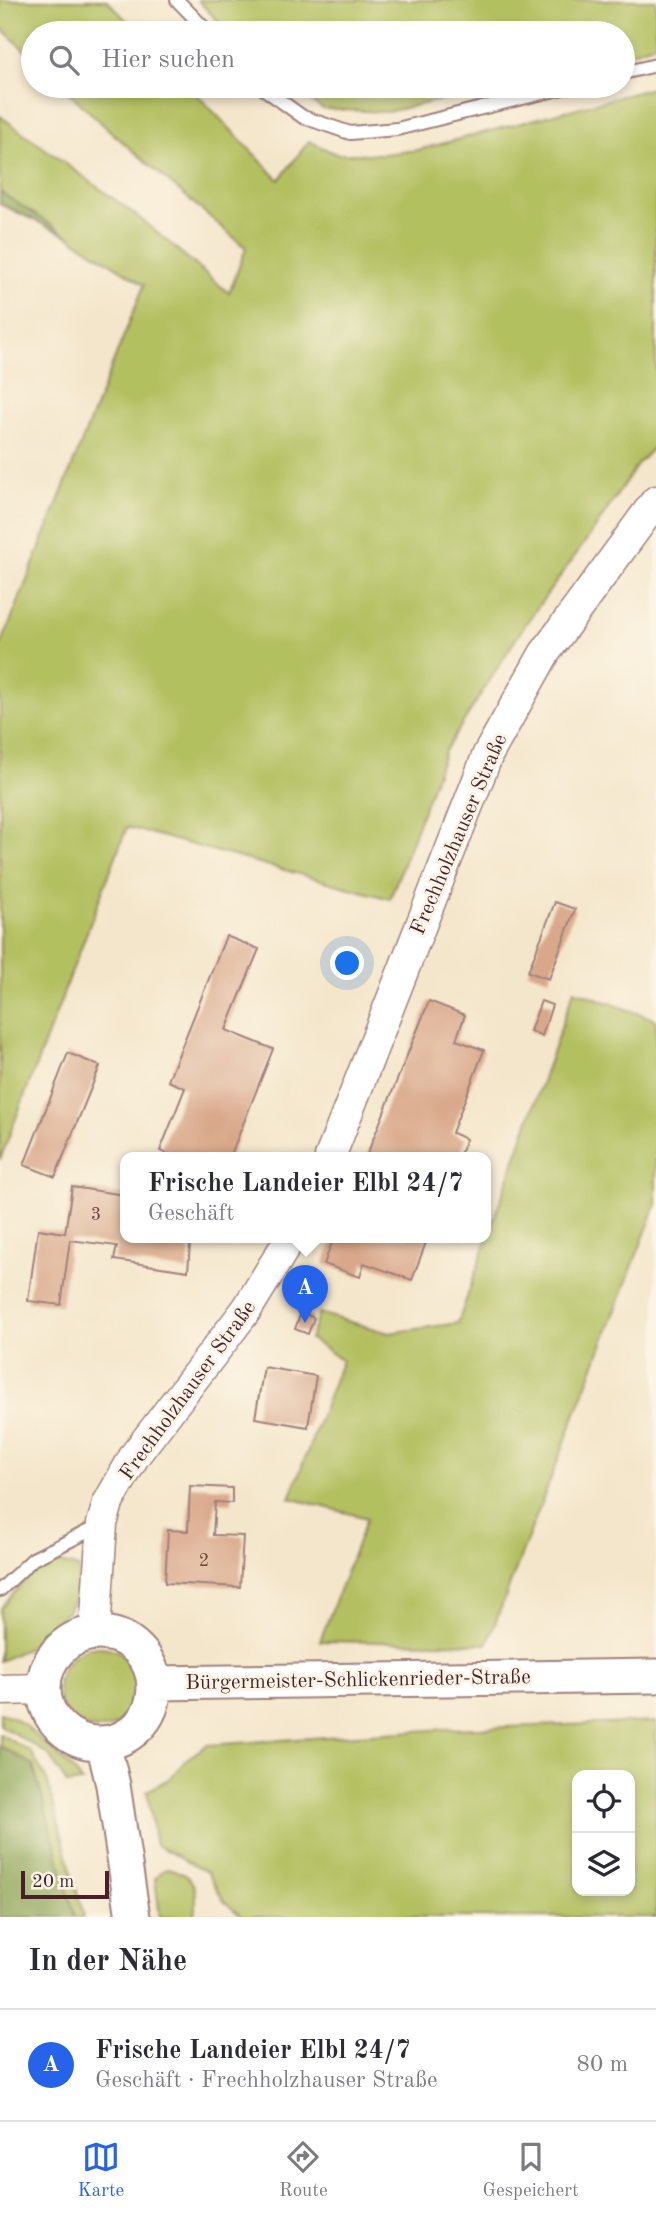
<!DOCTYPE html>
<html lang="de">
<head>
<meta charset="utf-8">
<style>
	:root { --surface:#fff; --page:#f7f7f7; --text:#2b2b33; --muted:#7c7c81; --line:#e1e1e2; --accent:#2563eb }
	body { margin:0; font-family:"Old Standard TT",serif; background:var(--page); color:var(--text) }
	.controls { position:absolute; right:21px; bottom:21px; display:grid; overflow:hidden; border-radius:14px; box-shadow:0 4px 10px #0003 }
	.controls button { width:63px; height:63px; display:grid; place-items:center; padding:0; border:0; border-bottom:2px solid var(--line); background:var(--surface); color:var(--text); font:35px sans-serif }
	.scale { position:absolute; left:21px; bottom:18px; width:88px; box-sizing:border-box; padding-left:7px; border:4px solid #4a1f2b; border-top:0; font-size:19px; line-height:24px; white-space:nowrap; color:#4a1f2b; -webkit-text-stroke:5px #fcf5e5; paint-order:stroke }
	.you { position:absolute; left:348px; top:964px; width:24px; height:24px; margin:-18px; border:5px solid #fff; border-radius:50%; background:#1a73e8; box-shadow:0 0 0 10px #1a73e833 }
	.badge { display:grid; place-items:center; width:46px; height:46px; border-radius:50%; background:var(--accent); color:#fff; font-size:23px; font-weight:700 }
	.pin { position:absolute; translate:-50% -58px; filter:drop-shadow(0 2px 4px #0008) }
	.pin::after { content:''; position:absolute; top:37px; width:24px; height:21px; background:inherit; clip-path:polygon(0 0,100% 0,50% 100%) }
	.popup { position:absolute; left:120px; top:1152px; width:371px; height:91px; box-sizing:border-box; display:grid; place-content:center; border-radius:14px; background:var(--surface); filter:drop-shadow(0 2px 5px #0005); font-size:23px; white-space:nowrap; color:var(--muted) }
	.popup b { font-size:26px; color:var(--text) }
	.popup::after { content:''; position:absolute; left:50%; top:100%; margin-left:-14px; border:14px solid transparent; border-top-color:var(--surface) }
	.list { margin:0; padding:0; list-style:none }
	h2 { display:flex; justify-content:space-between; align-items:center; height:91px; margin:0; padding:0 28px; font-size:30px }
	h2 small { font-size:23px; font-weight:400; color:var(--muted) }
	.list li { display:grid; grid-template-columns:46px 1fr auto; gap:21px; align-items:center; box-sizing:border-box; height:112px; padding:0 28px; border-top:2px solid var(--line) }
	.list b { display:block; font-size:26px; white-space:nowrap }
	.list p { margin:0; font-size:23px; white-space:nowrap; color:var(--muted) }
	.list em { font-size:23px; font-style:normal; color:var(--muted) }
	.icon { flex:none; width:38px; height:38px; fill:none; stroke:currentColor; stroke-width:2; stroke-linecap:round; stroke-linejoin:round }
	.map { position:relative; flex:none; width:656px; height:1917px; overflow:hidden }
	.search { position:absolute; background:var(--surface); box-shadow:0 4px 10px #0003; left:21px; right:21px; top:21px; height:77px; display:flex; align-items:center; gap:18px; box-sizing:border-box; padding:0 24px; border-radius:38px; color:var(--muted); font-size:26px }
	.sheet { height:203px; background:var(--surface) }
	nav { display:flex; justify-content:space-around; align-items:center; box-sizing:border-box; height:98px; border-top:2px solid var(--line); background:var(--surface); font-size:19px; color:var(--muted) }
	nav a { display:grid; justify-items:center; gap:4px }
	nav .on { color:var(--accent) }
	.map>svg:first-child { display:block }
	.green { fill:#b3c061; stroke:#7e7046; stroke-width:2; fill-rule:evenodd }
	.forest { fill:#8ea657; stroke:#6c6241; stroke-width:2 }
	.building { fill:#d9a789 }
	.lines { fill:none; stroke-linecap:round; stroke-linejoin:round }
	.service-casing { stroke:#9f827b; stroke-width:16 }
	.tertiary-casing { stroke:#9f827b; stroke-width:33 }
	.secondary-casing { stroke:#9f827b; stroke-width:37 }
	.service { stroke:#fff; stroke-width:12 }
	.tertiary { stroke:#fff; stroke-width:30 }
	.secondary { stroke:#fff; stroke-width:33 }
	.labels { text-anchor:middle; stroke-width:6; stroke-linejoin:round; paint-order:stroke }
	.number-label { font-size:18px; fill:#6e4142 }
	.street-label { font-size:21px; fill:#4a1f2b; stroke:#fcf5e5 }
</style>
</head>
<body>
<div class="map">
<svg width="656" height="1917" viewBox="0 0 656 1917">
	<rect width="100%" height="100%" fill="#fcf5e5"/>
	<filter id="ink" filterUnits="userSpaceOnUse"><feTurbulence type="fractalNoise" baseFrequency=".0143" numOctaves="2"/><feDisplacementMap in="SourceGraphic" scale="14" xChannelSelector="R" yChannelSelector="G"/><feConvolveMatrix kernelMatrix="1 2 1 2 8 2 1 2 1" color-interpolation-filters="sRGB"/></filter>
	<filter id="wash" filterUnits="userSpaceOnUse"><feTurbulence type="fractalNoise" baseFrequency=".00686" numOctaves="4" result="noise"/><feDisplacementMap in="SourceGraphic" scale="28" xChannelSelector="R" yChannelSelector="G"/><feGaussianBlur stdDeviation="1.57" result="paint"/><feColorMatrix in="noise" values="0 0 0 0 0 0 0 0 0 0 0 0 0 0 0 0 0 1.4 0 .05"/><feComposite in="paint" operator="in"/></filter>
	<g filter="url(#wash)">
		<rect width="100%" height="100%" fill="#f4e6cb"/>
		<path class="green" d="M0 0H107L139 33H33V58L0 27Z
			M198 0H656V44L623 55V33H229Z
			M62 86H189L279 180 309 141 336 154H384L418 150 656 87V445L637 465 593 531 524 626 445 751 390 899 127 827 0 1160V648L144 285 0 192V116L136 215 229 293 246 248 110 131Z
			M286 86H503L387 112 323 109Z
			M574 990 656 1020V1205L487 1644 320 1641 367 1518 290 1498 342 1360 310 1339 319 1313 389 1333 458 1323Z
			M61 1563 79 1568 76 1596 69 1609 26 1649 0 1661V1609C17 1589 33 1566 61 1563Z
			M58 1688a41 41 0 1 1 82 0a41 41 0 1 1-82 0Z
			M0 1713C21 1718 31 1731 46 1745 59 1758 72 1765 82 1782L67 1784 49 1755 0 1725Z
			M656 1722V1917H242L224 1901 207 1872 156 1845 147 1791 169 1779 188 1758 207 1745 446 1729ZM577 1775H630V1891H577Z
			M0 1734 31 1752 47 1780 84 1917H75L33 1765 0 1746Z
			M168 1868C197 1876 198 1889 195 1917H160L155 1878 159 1873Z"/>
		<path class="forest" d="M0 192 72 238 0 204Z
			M0 1746 33 1765 75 1917H0Z"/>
		<g id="blocks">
			<path class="building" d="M555 902 575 909 549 979 528 972Z
				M226 936 259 949 226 1030 273 1049 230 1157H175L160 1151 185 1088 168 1081Z
				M429 1001 465 1015 456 1040 484 1050 452 1133 466 1139 459 1157H366Z
				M541 1001 552 1005 542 1036 530 1031Z
				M68 1053 100 1066 55 1177 24 1165Z
				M72 1187 125 1195V1237L190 1244 188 1271 114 1260 117 1246 70 1240 61 1305 28 1301 38 1229 65 1233Z
				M334 1237H428L412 1280 364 1263 360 1277 324 1264Z
				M301 1312 314 1318 308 1334 295 1329Z
				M264 1367 316 1376 308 1427 255 1418Z
				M190 1486 232 1488V1503L215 1502 213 1535 243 1536 240 1587 165 1583 168 1530 188 1531Z"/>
		</g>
	</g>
	<g filter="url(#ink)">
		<use href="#blocks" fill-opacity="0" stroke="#9f827b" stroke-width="2"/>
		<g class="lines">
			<defs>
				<path id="service" d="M177 0 209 33
					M623 73 656 65
					M260 86 303 117 350 133 397 129 571 86
					M0 1590 33 1559 99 1526"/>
				<path id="tertiary" d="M330 1157 488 754 544 654 656 501
					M95 1632 102 1524 108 1503 135 1455 247 1309 291 1237
					M0 1690 43 1689"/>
				<path id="secondary" d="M44 1688a55 55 0 1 1 110 0a55 55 0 1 1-110 0Z
					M154 1683 656 1676
					M103 1743 113 1785 133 1917"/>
			</defs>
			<use href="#service" class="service-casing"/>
			<use href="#tertiary" class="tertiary-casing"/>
			<use href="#secondary" class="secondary-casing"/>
			<use href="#service" class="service"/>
			<use href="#tertiary" class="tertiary"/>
			<use href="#secondary" class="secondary"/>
		</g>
	</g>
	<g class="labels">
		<g class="number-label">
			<text x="96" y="1220">3</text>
			<text x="204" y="1566">2</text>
		</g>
		<g class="street-label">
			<text transform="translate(458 834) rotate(-67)" y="7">Frechholzhauser Straße</text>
			<text transform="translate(187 1390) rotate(-54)" y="7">Frechholzhauser Straße</text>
			<text transform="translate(358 1679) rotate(-1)" y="7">Bürgermeister-Schlickenrieder-Straße</text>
		</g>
	</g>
</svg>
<div class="controls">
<button><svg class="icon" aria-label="locate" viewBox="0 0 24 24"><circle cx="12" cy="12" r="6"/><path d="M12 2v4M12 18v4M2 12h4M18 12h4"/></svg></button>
<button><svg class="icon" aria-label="layers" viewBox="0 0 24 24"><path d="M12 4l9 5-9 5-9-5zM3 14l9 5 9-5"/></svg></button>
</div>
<div class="scale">20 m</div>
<div class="you"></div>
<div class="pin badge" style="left:305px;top:1323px">A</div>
<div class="popup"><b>Frische Landeier Elbl 24/7</b>Geschäft</div>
<div class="search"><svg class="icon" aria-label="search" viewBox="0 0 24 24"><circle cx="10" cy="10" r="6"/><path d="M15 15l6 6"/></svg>Hier suchen</div>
</div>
<section class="sheet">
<h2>In der Nähe<small></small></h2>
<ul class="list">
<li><span class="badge">A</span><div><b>Frische Landeier Elbl 24/7</b><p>Geschäft · Frechholzhauser Straße</p></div><em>80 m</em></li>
</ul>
</section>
<nav>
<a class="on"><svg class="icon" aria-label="map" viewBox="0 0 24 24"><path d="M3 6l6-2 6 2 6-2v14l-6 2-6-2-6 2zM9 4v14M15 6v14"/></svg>Karte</a>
<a><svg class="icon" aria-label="directions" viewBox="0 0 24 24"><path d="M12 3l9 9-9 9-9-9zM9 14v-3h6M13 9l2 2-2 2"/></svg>Route</a>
<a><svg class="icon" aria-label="saved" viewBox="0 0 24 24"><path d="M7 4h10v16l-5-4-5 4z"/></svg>Gespeichert</a>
</nav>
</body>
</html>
